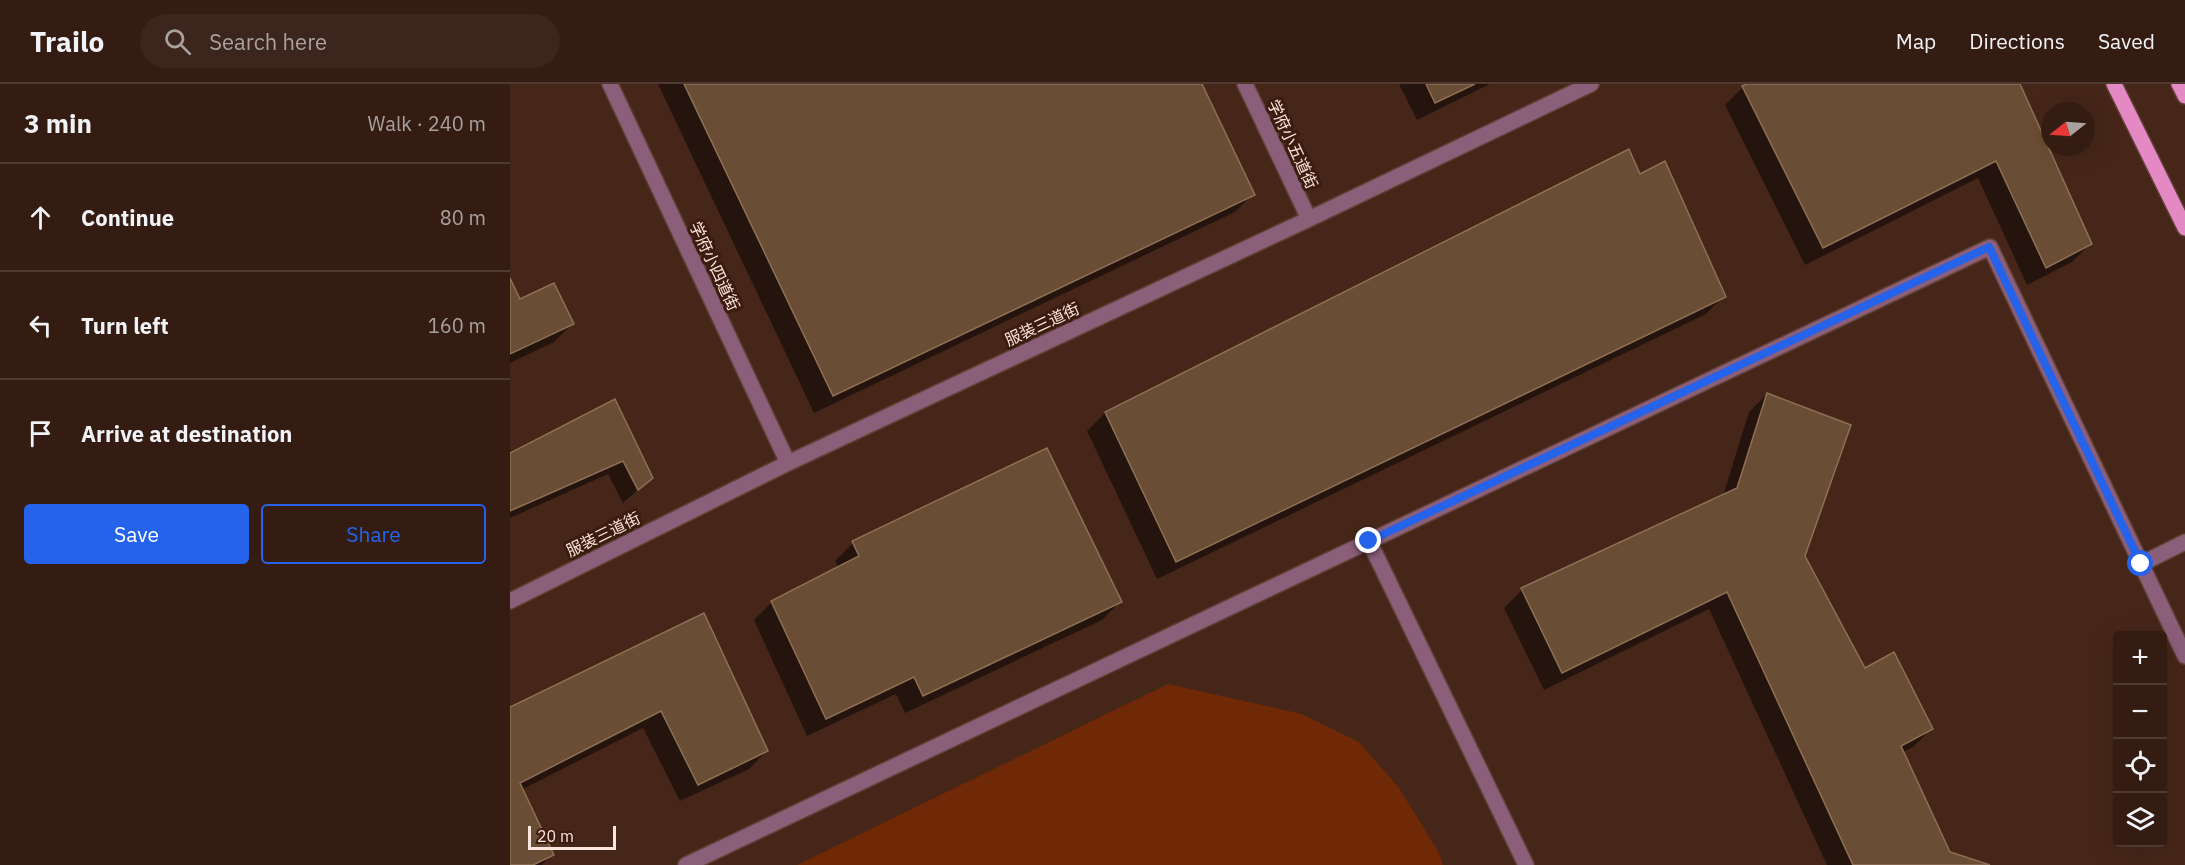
<!DOCTYPE html>
<html lang="en">
<head>
<meta charset="utf-8">
<style>
	:root { --surface:#341c13; --page:#3c251c; --text:#f1f3f6; --muted:#a9a1a0; --line:#4e3a33; --accent:#2563eb }
	body { margin:0; font-family:"IBM Plex Sans","Noto Sans SC",sans-serif; background:var(--page); color:var(--text) }
	.controls { position:absolute; right:18px; bottom:18px; display:grid; overflow:hidden; border-radius:6px; box-shadow:0 6px 24px #0002 }
	.controls button { width:54px; height:54px; display:grid; place-items:center; padding:0; border:0; border-bottom:2px solid var(--line); background:var(--surface); color:var(--text); font:30px sans-serif }
	.compass { position:absolute; left:1531px; top:18px; width:54px; height:54px; border-radius:50%; background:var(--surface); box-shadow:0 6px 24px #0002; rotate:253deg }
	.scale { position:absolute; left:18px; bottom:15px; width:88px; box-sizing:border-box; padding-left:6px; border:3px solid #fde6de; border-top:0; font-size:16px; line-height:21px; white-space:nowrap; color:#fde6de; -webkit-text-stroke:4px #3b1c0f; paint-order:stroke }
	.stop { position:absolute; width:18px; height:18px; margin:-14px; border:4px solid #2563eb; border-radius:50%; background:#fff }
	.stop.end { background:#2563eb; border-color:#fff; box-shadow:0 2px 6px #0008 }
	.list { margin:0; padding:0; list-style:none }
	h2 { display:flex; justify-content:space-between; align-items:center; height:78px; margin:0; padding:0 24px; font-size:26px }
	h2 small { font-size:20px; font-weight:400; color:var(--muted) }
	.list li { display:grid; grid-template-columns:39px 1fr auto; gap:18px; align-items:center; box-sizing:border-box; height:108px; padding:0 24px; border-top:2px solid var(--line) }
	.list b { display:block; font-size:22px; white-space:nowrap }
	.list em { font-size:20px; font-style:normal; color:var(--muted) }
	.actions { display:flex; gap:12px; padding:18px 24px }
	.actions a { flex:1; padding:14px 0; border:2px solid var(--accent); border-radius:6px; text-align:center; font-size:21px; color:var(--accent) }
	.actions .main { background:var(--accent); color:#fff }
	.icon { flex:none; width:33px; height:33px; fill:none; stroke:currentColor; stroke-width:2; stroke-linecap:round; stroke-linejoin:round }
	.map { position:relative; flex:none; width:1675px; height:781px; overflow:hidden }
	header { display:flex; align-items:center; gap:36px; box-sizing:border-box; height:84px; padding:0 30px; background:var(--surface); border-bottom:2px solid var(--line) }
	header strong { font-size:28px }
	nav { display:flex; gap:33px; margin-inline-start:auto; font-size:21px }
	.search { width:420px; height:54px; background:var(--page); display:flex; align-items:center; gap:15px; box-sizing:border-box; padding:0 21px; border-radius:33px; color:var(--muted); font-size:22px }
	main { display:flex }
	aside { flex:1; background:var(--surface) }
	.map>svg:first-child { display:block }
	.green { fill:#6f2907 }
	.shadow { fill:#0007 }
	.building { fill:#694d34; stroke:#8e7055; stroke-width:1.5 }
	.lines { fill:none; stroke-linecap:round; stroke-linejoin:round }
	.lane-casing { stroke:#604135; stroke-width:18 }
	.street-casing { stroke:#604135; stroke-width:18 }
	.primary-casing { stroke:#604135; stroke-width:18 }
	.lane { stroke:#8b5e7a; stroke-width:15 }
	.street { stroke:#8b5e7a; stroke-width:15 }
	.primary { stroke:#e489c3; stroke-width:15 }
	.route { stroke:#2563eb; stroke-width:8 }
	.labels { text-anchor:middle; stroke-width:6; stroke-linejoin:round; paint-order:stroke }
	.street-label { font-size:16px; fill:#fde6de; stroke:#3b1c0f }
</style>
</head>
<body>
<header>
<strong>Trailo</strong>
<div class="search"><svg class="icon" aria-label="search" viewBox="0 0 24 24"><circle cx="10" cy="10" r="6"/><path d="M15 15l6 6"/></svg>Search here</div>
<nav><a>Map</a><a>Directions</a><a>Saved</a></nav>
</header>
<main>
<aside>
<h2>3 min<small>Walk · 240 m</small></h2>
<ul class="list">
<li><svg class="icon" aria-label="ahead" viewBox="0 0 24 24"><path d="M12 20V5M6 11l6-6 6 6"/></svg><div><b>Continue</b></div><em>80 m</em></li>
<li><svg class="icon" aria-label="left" viewBox="0 0 24 24"><path d="M17 20v-9H6M10 6l-5 5 5 5"/></svg><div><b>Turn left</b></div><em>160 m</em></li>
<li><svg class="icon" aria-label="arrive" viewBox="0 0 24 24"><path d="M6 21V4h12l-3 4 3 4H6"/></svg><div><b>Arrive at destination</b></div></li>
</ul>
<div class="actions"><a class="main">Save</a><a>Share</a></div>
</aside>
<div class="map">
<svg width="1675" height="781" viewBox="0 0 1675 781">
	<rect width="100%" height="100%" fill="#462619"/>
	<path class="green" d="M658 600 792 630 849 658 889 704 929 769 933 781H287Z"/>
	<path class="shadow" d="M148 0H691L743 110 725 128 304 329Z
		M889 0H980L907 36Z
		M1240 0H1508L1580 160 1562 178 1517 201 1468 94 1295 181 1215 21 1233 3Z
		M1130 92 1214 212 1196 230 647 495 577 347 595 329Z
		M0 197 9 217 62 240 44 258 0 279Z
		M1257 310 1293 472 1354 586 1421 645 1403 663 1393 668 1439 769 1475 781H1317L1199 525 1034 606 994 524 1012 506 1213 412 1239 328Z
		M104 317 141 394 113 419 98 390 0 434V370Z
		M343 459 610 518 592 536 395 629 386 610 297 652 244 536 262 518 329 484 325 477Z
		M193 531 257 667 239 685 170 717 133 644 11 706 42 770 32 781H0V625Z"/>
	<path class="building" d="M174 0H692L745 111 323 312Z
		M916 0H965L925 19Z
		M1237 0H1510L1582 160 1536 184 1486 77 1313 164 1232 2Z
		M1119 65 1130 90 1155 77 1216 213 666 478 595 328Z
		M0 194 10 215 44 199 64 240 0 270Z
		M1257 309 1341 341 1295 472 1355 584 1384 568 1423 645 1391 662 1440 768 1480 781H1343L1217 508 1052 589 1011 504 1227 404Z
		M105 315 143 394 128 406 113 377 0 427V369Z
		M537 364 612 518 413 612 404 593 316 635 261 517 349 472 342 457Z
		M194 529 258 667 188 701 151 627 10 699 44 771 23 781H0V623Z"/>
	<g class="lines">
		<defs>
			<path id="lane" d="M859 457 1016 781
				M1631 480 1675 458
				M176 781 1480 163 1675 572"/>
			<path id="street" d="M100 0 278 379
				M735 0 799 135
				M0 517 278 379 799 135 1081 0"/>
			<path id="primary" d="M1604 0 1675 144
				M1669 0 1675 12"/>
		</defs>
		<use href="#lane" class="lane-casing"/>
		<use href="#street" class="street-casing"/>
		<use href="#primary" class="primary-casing"/>
		<use href="#lane" class="lane"/>
		<use href="#street" class="street"/>
		<use href="#primary" class="primary"/>
	</g>
	<g class="lines">
		<path class="route" d="M859 457 1479 163 1631 480"/>
	</g>
	<g class="labels">
		<g class="street-label">
			<text transform="translate(783 60) rotate(65)" y="6">学府小五道街</text>
			<text transform="translate(205 182) rotate(65)" y="6">学府小四道街</text>
			<text transform="translate(532 240) rotate(-25)" y="6">服装三道街</text>
			<text transform="translate(93 450) rotate(-26)" y="6">服装三道街</text>
		</g>
	</g>
</svg>
<div class="controls">
<button>+</button>
<button>−</button>
<button><svg class="icon" aria-label="locate" viewBox="0 0 24 24"><circle cx="12" cy="12" r="6"/><path d="M12 2v4M12 18v4M2 12h4M18 12h4"/></svg></button>
<button><svg class="icon" aria-label="layers" viewBox="0 0 24 24"><path d="M12 4l9 5-9 5-9-5zM3 14l9 5 9-5"/></svg></button>
</div>
<svg class="compass" viewBox="-18 -18 36 36"><path d="M0-13l5 13h-10z" fill="#e53935"/><path d="M0 13l5-13h-10z" fill="#a9a1a0"/></svg>
<div class="scale">20 m</div>
<div class="stop" style="left:1631px;top:480px"></div>
<div class="stop end" style="left:859px;top:457px"></div>
</div>
</main>
</body>
</html>
